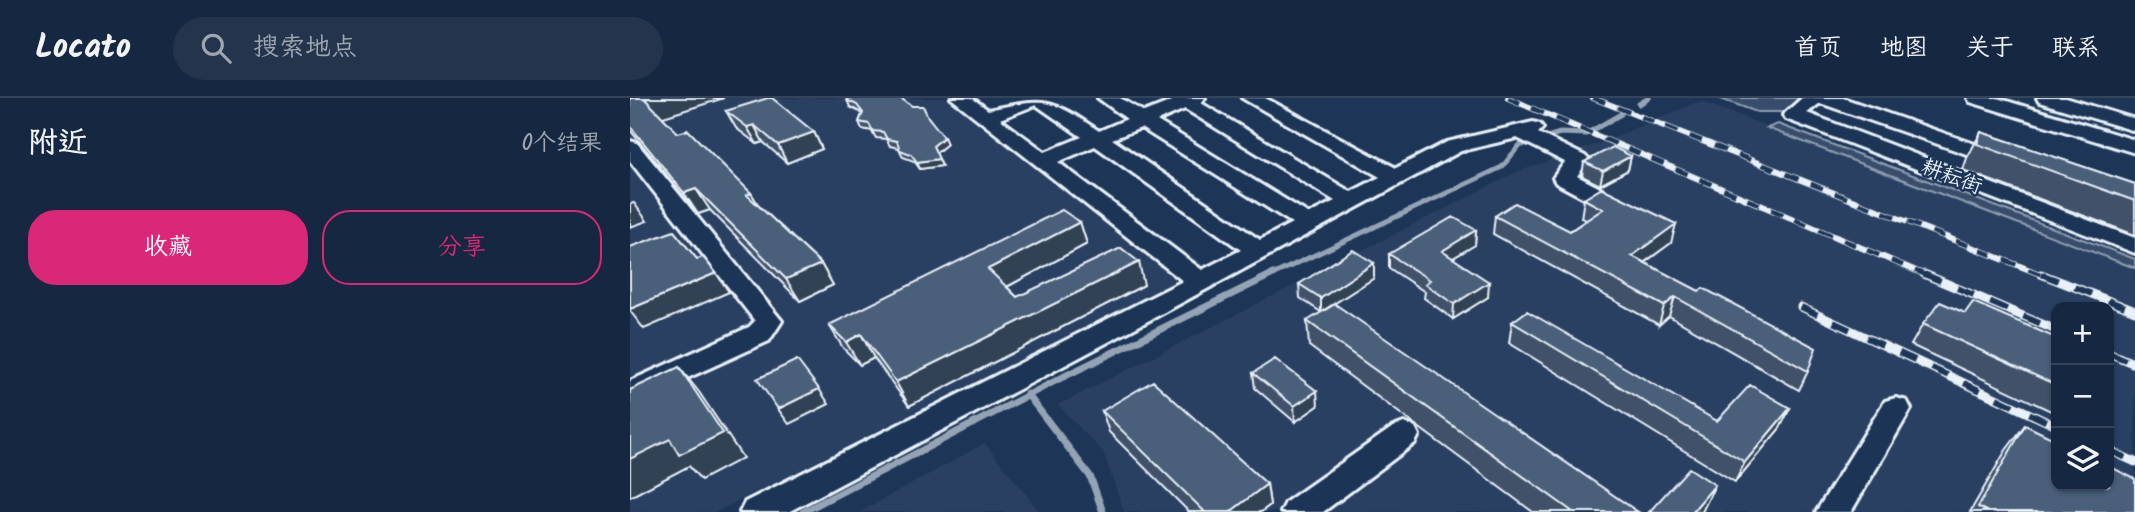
<!DOCTYPE html>
<html lang="zh">
<head>
<meta charset="utf-8">
<style>
	:root { --surface:#162841; --page:#23344c; --text:#f1f3f6; --muted:#9ea6b1; --line:#35445a; --accent:#db2777 }
	body { margin:0; font-family:Kalam,"LXGW WenKai TC",sans-serif; background:var(--page); color:var(--text) }
	.controls { position:absolute; right:21px; bottom:21px; display:grid; overflow:hidden; border-radius:14px; box-shadow:0 2px 5px #0004 }
	.controls button { width:63px; height:63px; display:grid; place-items:center; padding:0; border:0; border-bottom:2px solid var(--line); background:var(--surface); color:var(--text); font:35px sans-serif }
	.list { margin:0; padding:0; list-style:none }
	h2 { display:flex; justify-content:space-between; align-items:center; height:91px; margin:0; padding:0 28px; font-size:30px }
	h2 small { font-size:23px; font-weight:400; color:var(--muted) }
	.actions { display:flex; gap:14px; padding:21px 28px }
	.actions a { flex:1; padding:16px 0; border:2px solid var(--accent); border-radius:28px; text-align:center; font-size:24px; color:var(--accent) }
	.actions .main { background:var(--accent); color:#fff }
	.icon { flex:none; width:38px; height:38px; fill:none; stroke:currentColor; stroke-width:2; stroke-linecap:round; stroke-linejoin:round }
	.map { position:relative; flex:none; width:1505px; height:414px; overflow:hidden }
	header { display:flex; align-items:center; gap:42px; box-sizing:border-box; height:98px; padding:0 35px; background:var(--surface); border-bottom:2px solid var(--line) }
	header strong { font-size:33px }
	nav { display:flex; gap:38px; margin-inline-start:auto; font-size:24px }
	.search { width:490px; height:63px; background:var(--page); display:flex; align-items:center; gap:18px; box-sizing:border-box; padding:0 24px; border-radius:38px; color:var(--muted); font-size:26px }
	main { display:flex }
	aside { flex:1; background:var(--surface) }
	.map>svg:first-child { display:block }
	.built { fill:#2a4162; fill-rule:evenodd }
	.green { fill:#374d6c; stroke:#909fb2; stroke-width:2 }
	.lines { fill:none; stroke-linecap:round; stroke-linejoin:round }
	.stream-far1 { stroke:#95a4b5; stroke-width:5 }
	.stream { stroke:#95a4b5; stroke-width:7 }
	.minor-casing { stroke:#e8f1f8; stroke-width:6 }
	.minor { fill:#1d3557; fill-rule:evenodd }
	.rail-far1-casing { stroke:#e8f1f8; stroke-width:6 }
	.rail-casing { stroke:#e8f1f8; stroke-width:9 }
	.rail-far1 { stroke:#1d3557; stroke-width:4.5; stroke-dasharray:13; stroke-linecap:butt }
	.rail { stroke:#1d3557; stroke-width:6; stroke-dasharray:18; stroke-linecap:butt }
	.wall { fill:#3f5169; stroke:#e8f1f8; stroke-width:2 }
	.shaded-wall { fill:#334255; stroke:#e8f1f8; stroke-width:2 }
	.building { fill:#495e7a; stroke:#e8f1f8; stroke-width:2 }
	.labels { text-anchor:middle; stroke-width:5; stroke-linejoin:round; paint-order:stroke }
	.street-label { font-size:21px; fill:#e8f1f8; stroke:#1d3557 }
</style>
</head>
<body>
<header>
<strong>Locato</strong>
<div class="search"><svg class="icon" aria-label="search" viewBox="0 0 24 24"><circle cx="10" cy="10" r="6"/><path d="M15 15l6 6"/></svg>搜索地点</div>
<nav><a>首页</a><a>地图</a><a>关于</a><a>联系</a></nav>
</header>
<main>
<aside>
<h2>附近<small>0个结果</small></h2>
<ul class="list">
</ul>
<div class="actions"><a class="main">收藏</a><a>分享</a></div>
</aside>
<div class="map">
<svg width="1505" height="414" viewBox="0 0 1505 414">
	<rect width="100%" height="100%" fill="#1d3557"/>
	<filter id="ink" filterUnits="userSpaceOnUse"><feTurbulence type="fractalNoise" baseFrequency=".0143" numOctaves="2"/><feDisplacementMap in="SourceGraphic" scale="14" xChannelSelector="R" yChannelSelector="G"/><feConvolveMatrix kernelMatrix="1 2 1 2 8 2 1 2 1" color-interpolation-filters="sRGB"/></filter>
	<g filter="url(#ink)">
		<path class="built" d="M0 0H342L576 168 86 414H0Z
			M1070 3 1505 165V414H494L473 354 428 307 887 74 970 45ZM1426 209H1479V388H1426Z
			M355 345 410 414H230Z"/>
		<path class="green" d="M1088 0H1171L1154 14H1127Z
			M1148 26 1505 161V170L1137 30Z"/>
		<g class="lines">
			<path class="stream-far1" d="M1009 6 1019 0
				M640 178 872 69 889 48 930 35 956 36 991 16"/>
			<path class="stream" d="M397 296 460 378 473 414
				M173 414 433 279 643 176"/>
			<defs>
				<path id="minor" d="M321 0H342L358 12C417 0 420 0 469 33L497 21 468 0H490L514 14 542 3 540 0H575L571 5 721 94 750 79 612 0H635L766 70 817 44 903 24 910 26 913 30 908 35 955 58 959 62 947 78 972 91 975 96 972 101H956L926 85 923 80 935 64 887 40 831 53 529 217 158 414H110L115 404 553 183ZM406 7 452 39 415 54 370 21ZM555 11 705 103 679 116 527 23ZM511 30 662 125 630 142 482 41ZM465 48 611 152 572 172 428 64Z
					M1172 0H1213L1382 59 1386 63 1382 67H1368L1190 5 1177 15 1505 140V155L1156 21 1153 17Z
					M1338 0H1367L1505 42V55L1340 4Z
					M1407 0H1436L1505 21V33L1409 4Z
					M0 43 7 45 152 223 139 243 0 306V283L119 229 125 223 0 63Z
					M1266 300 1277 303 1281 311 1221 414H1186L1255 303Z
					M774 325 785 329 789 337 785 345 693 414H651L656 404 763 329Z"/>
			</defs>
			<use href="#minor" class="minor-casing"/>
			<use href="#minor" class="minor"/>
			<defs>
				<path id="rail-far1" d="M878 0 1298 178
					M963 0 1415 178"/>
				<path id="rail" d="M1294 176 1426 232
					M1411 176 1505 213
					M1171 209 1426 328
					M1479 255 1505 266
					M1479 352 1505 364"/>
			</defs>
			<use href="#rail-far1" class="rail-far1-casing"/>
			<use href="#rail" class="rail-casing"/>
			<use href="#rail-far1" class="rail-far1"/>
			<use href="#rail" class="rail"/>
		</g>
		<path class="wall" d="M0 0 32 19 48 35 121 95 129 108 191 166 203 187 170 203 80 112 68 116 0 32Z
			M272 0 273 3 298 19 317 46 306 55 312 68 290 71 284 63 273 59 269 50 260 48 256 41 246 40 242 33 232 31 229 24 232 16 230 14 220 9 217 2Z
			M96 13 184 34 192 51 157 65 133 44 127 46 106 30Z
			M1351 34 1505 86V137L1333 72 1337 60Z
			M1001 58 998 72 970 87 952 78 954 64Z
			M954 101 1041 145 1014 165 1178 273 1169 292 1039 218 1029 227 863 136 865 118 940 133 956 122 951 120Z
			M450 124 457 146 377 189 387 199 514 187 279 308 244 260 230 267 213 250 199 227Z
			M846 132 845 147 823 160 858 199 823 221 794 200 795 194 759 170V156Z
			M744 165V180L691 214 670 200 669 186Z
			M1335 215 1426 240V307L1421 313 1281 247 1293 226Z
			M677 223 1008 414H903L679 248Z
			M882 224 1087 323 1160 310 1150 330 1105 384 879 245Z
			M623 275 688 308 665 324 625 290Z
			M472 313 637 386 640 407 631 414H559L479 334Z
			M1395 327 1505 414H1340L1376 352Z"/>
		<path class="shaded-wall" d="M19 0H94L27 21 15 1Z
			M124 27 133 44 127 46 117 29Z
			M184 34 192 51 157 65 148 47Z
			M314 39 317 46 306 55 303 48Z
			M1001 58 998 72 970 87 973 73Z
			M309 61 312 68 290 71 287 64Z
			M66 91 80 112 68 116 54 95Z
			M121 95 134 116 117 97Z
			M4 105 17 123 0 129V106Z
			M450 124 457 146 367 194 358 171Z
			M1046 126 1041 145 997 177 1002 158Z
			M846 132 845 147 811 167 812 153Z
			M509 164 514 187 279 308 266 284Z
			M744 165V180L691 214V200Z
			M191 166 203 187 170 203 156 181Z
			M86 175 99 194 14 231 0 213V211Z
			M859 184 858 199 823 221 824 206Z
			M1045 199 1039 218 1029 227 1034 208Z
			M231 236 244 260 230 267 216 244Z
			M49 269 69 294 113 360 71 382 59 368 0 399V361Z
			M189 291 199 306 159 326 148 311Z
			M687 293 688 308 665 324 664 308Z
			M1160 310 1150 330 1105 384 1115 364Z
			M637 386 640 407 631 414H600Z
			M1085 387 1072 414H1062Z"/>
		<path class="building" d="M0 0H19L15 1 48 35 58 32 121 95 117 97 191 166 156 181 66 91 54 95 0 28Z
			M138 0H142L184 34 148 47 124 27 117 29 96 13Z
			M218 0H270L282 8H293L298 19 314 39 303 48 309 61 287 64 281 56 270 52 267 43 257 41 253 34 243 33 239 26 229 24 233 15 227 7 217 2Z
			M1351 34 1505 86V103L1347 46Z
			M983 49 1001 58 973 73 954 64Z
			M972 90 1046 126 1002 158 1069 193 1073 190 1186 250 1178 273 1045 199 1034 208 865 118 885 105 940 133 973 111 954 101Z
			M432 112 450 124 358 171 387 199 491 150 509 164 266 284 231 236 216 244 199 227Z
			M823 119 846 132 812 153 859 184 824 206 795 186 800 182 759 156Z
			M44 133 67 161 73 159 86 175 0 211V149Z
			M723 152 744 165 691 200 669 186Z
			M1310 204 1335 215 1343 204 1426 240V287L1293 226Z
			M705 206 1008 414H943L677 223Z
			M897 213 1087 323 1120 287 1160 310 1115 364 882 224Z
			M645 261 687 293 664 308 623 275Z
			M167 262 189 291 148 311 127 281Z
			M49 269 93 335 49 357 40 341 0 361V292Z
			M523 283 637 386 600 414H575L472 313Z
			M1395 327 1426 342V388H1479V368L1505 381V414H1358L1348 409Z
			M1059 370 1085 387 1062 414H1019Z"/>
	</g>
	<g class="labels">
		<g class="street-label">
			<text transform="translate(1322 78) rotate(21)" y="7">耕耘街</text>
		</g>
	</g>
</svg>
<div class="controls">
<button>+</button>
<button>−</button>
<button><svg class="icon" aria-label="layers" viewBox="0 0 24 24"><path d="M12 4l9 5-9 5-9-5zM3 14l9 5 9-5"/></svg></button>
</div>
</div>
</main>
</body>
</html>
